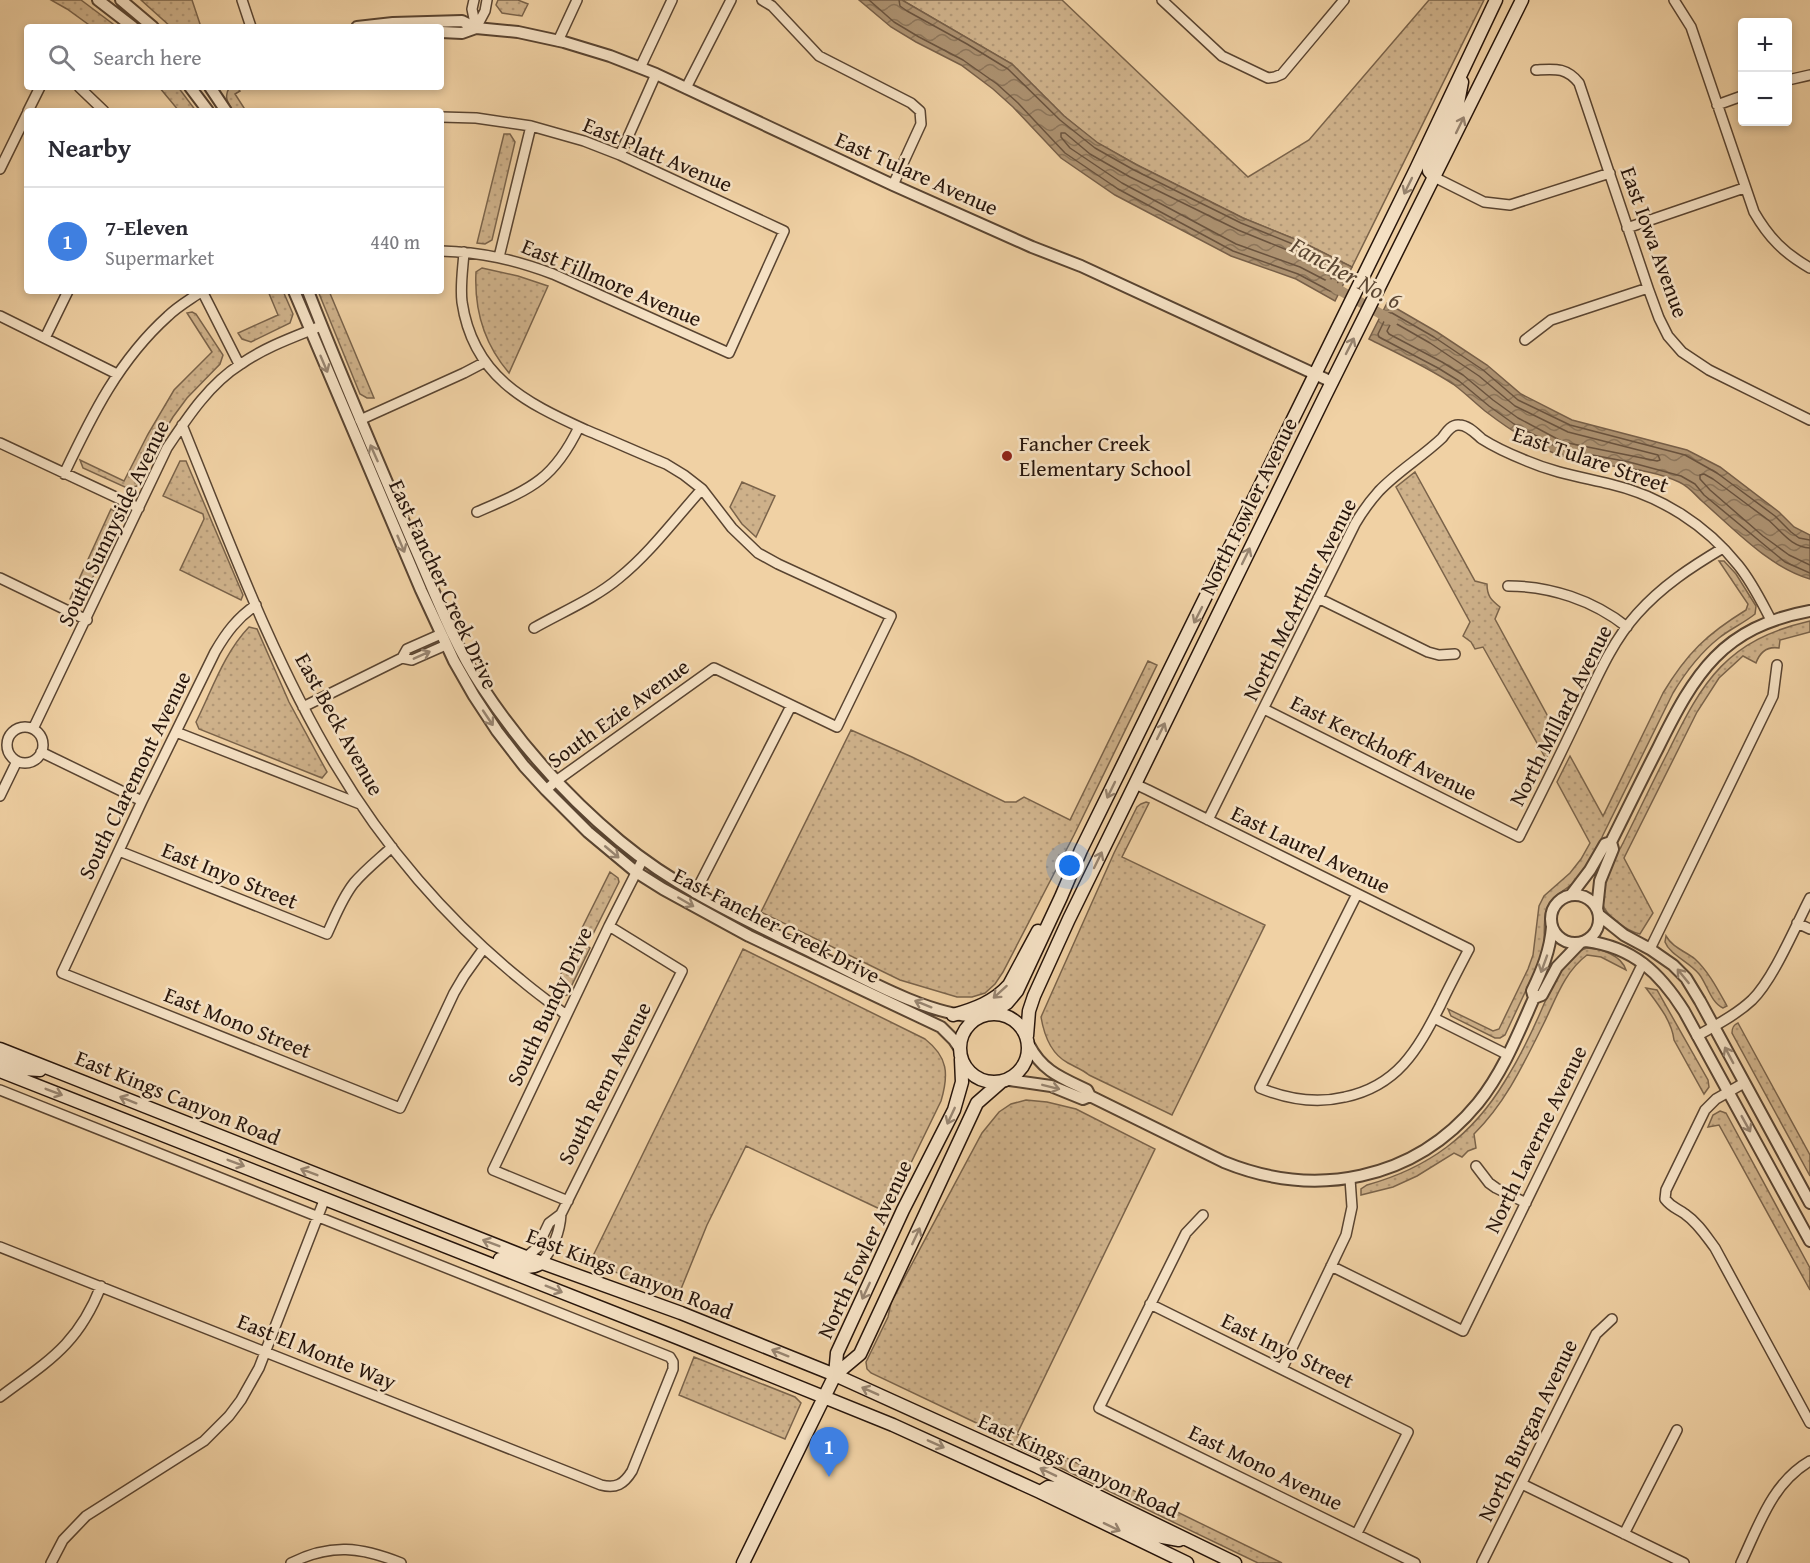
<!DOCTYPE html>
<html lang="en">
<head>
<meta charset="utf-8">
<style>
	:root { --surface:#fff; --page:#f2f2f3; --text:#2b2b33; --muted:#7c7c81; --line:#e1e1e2; --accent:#7c3aed }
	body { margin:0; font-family:"Gentium Book Plus",serif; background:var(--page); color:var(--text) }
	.controls { position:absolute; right:18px; top:18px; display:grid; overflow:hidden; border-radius:6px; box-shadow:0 3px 9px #0003 }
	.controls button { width:54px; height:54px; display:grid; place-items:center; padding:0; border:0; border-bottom:2px solid var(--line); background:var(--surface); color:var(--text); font:30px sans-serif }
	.you { position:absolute; left:1070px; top:866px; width:21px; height:21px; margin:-15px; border:4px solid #fff; border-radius:50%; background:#1a73e8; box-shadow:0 0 0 9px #1a73e833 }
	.badge { display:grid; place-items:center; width:39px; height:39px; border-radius:50%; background:var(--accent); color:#fff; font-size:20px; font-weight:700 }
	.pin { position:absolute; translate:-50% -50px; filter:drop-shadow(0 2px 3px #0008) }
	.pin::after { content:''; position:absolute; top:32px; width:21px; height:18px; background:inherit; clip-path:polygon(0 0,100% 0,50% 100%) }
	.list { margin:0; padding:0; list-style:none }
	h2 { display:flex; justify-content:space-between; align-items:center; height:78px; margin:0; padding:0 24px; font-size:26px }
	h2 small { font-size:20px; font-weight:400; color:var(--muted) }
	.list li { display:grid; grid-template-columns:39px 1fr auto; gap:18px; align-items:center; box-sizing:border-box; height:108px; padding:0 24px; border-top:2px solid var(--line) }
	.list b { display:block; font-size:22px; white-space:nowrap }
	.list p { margin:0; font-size:20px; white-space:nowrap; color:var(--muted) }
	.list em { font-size:20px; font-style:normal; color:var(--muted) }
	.icon { flex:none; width:33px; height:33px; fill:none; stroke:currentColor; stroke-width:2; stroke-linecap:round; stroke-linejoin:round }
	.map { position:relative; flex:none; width:1810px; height:1563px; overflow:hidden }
	.search { position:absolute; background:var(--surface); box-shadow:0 3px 9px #0003; left:24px; top:24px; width:420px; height:66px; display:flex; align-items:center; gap:15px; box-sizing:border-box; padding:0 21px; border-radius:6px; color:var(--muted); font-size:22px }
	.panel { position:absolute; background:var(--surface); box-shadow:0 3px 9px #0003; left:24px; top:108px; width:420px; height:186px; border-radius:6px }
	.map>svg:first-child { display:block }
	.grass { fill:url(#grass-dots); stroke:#7a634a; stroke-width:1.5 }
	.water { fill:url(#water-waves); stroke:#775f48; stroke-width:1.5 }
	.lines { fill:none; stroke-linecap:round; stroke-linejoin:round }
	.shore { stroke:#6a533e; stroke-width:1.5 }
	.canal { stroke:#ac9170; stroke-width:10 }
	.minor-casing { stroke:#594431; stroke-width:12 }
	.tertiary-casing { stroke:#594431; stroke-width:14 }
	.secondary-casing { stroke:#27150b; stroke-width:15 }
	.minor { stroke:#f5e1c4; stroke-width:9 }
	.tertiary { stroke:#f5e1c4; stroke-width:10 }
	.secondary { stroke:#f5e1c4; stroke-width:12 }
	.oneway { stroke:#988571 }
	.poi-dot { fill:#8f2418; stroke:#f5e1c4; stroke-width:2 }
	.labels { text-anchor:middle; stroke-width:5; stroke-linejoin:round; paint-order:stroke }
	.street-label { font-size:22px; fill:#27150b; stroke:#f5e1c4 }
	.poi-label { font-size:22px; fill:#27150b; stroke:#f5e1c4; text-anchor:start }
	.water-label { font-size:24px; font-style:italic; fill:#5c4733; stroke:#f5e1c4 }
</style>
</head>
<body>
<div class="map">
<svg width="1810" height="1563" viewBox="0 0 1810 1563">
	<defs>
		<pattern id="grass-dots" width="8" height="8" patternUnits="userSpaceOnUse" patternTransform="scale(1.5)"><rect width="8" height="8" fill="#ceb18a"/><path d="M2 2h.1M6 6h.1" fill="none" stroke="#b19776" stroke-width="1.8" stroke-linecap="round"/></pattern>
		<pattern id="water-waves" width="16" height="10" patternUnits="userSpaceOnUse" patternTransform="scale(1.5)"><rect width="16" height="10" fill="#ac9170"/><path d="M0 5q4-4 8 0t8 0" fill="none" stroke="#8c755a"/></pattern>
	</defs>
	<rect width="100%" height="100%" fill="#f0d1a4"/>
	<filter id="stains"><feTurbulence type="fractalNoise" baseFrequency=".00333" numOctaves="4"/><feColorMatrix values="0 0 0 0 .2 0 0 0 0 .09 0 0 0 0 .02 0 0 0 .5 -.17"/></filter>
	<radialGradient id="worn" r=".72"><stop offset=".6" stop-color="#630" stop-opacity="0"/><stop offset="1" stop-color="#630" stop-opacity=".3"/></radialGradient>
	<path class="grass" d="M51 0H81L117 27H92L67 9Z
		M141 0H192L201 27H171Z
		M498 0H518L528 4 522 16 502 13 496 5Z
		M902 0H1062L1248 177 1309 140 1429 0H1484L1352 267 1302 242 1243 218 1137 165 1097 143 1064 116 1012 64Z
		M159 87H178L196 111H179Z
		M230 87H236L240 91 235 94 246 111H233C228 103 223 96 230 87Z
		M504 134H510L515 142 492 240 485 244 477 243Z
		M482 268 518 276 548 286 509 373C484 344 474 311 476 272Z
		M268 291H283L293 314 290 323 251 342 242 339 238 333 278 315Z
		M318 291H329L374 398H367L360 394Z
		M192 312 196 314 223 355 220 364 187 398 173 417 159 440 137 486 127 488 83 468 80 460 124 481 148 434 174 390 212 352 187 313Z
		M180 461H186L243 595 241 600 180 570 204 519 203 514 163 496Z
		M1415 472 1475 581 1487 584C1487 596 1491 600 1500 607L1495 619 1558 735 1546 759 1483 647 1475 649 1471 642 1463 636 1470 622 1396 487Z
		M742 482 775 496 756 537 742 524 730 507Z
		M111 509 114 511 119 522 82 600 76 602 70 599Z
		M1719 561H1724L1736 574 1756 606 1755 614C1744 623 1730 629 1719 638 1700 653 1685 673 1673 693L1603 835C1596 853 1588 869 1574 882 1565 891 1552 896 1547 908 1542 922 1546 940 1543 954L1505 1035 1500 1038H1495L1451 1016 1448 1009 1493 1031 1499 1029 1528 969 1533 955 1539 906 1544 896 1570 873 1581 859 1590 843 1557 782 1570 756 1603 816 1663 693C1687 653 1707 634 1746 610L1748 604Z
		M1810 621V632L1780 640 1779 648C1767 646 1760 652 1756 663L1743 656 1719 678 1697 712 1624 858 1653 913 1640 934C1632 932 1625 928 1619 923 1613 918 1605 913 1603 905 1598 886 1611 862 1621 847 1637 815 1652 783 1668 752 1703 680 1727 640 1810 621Z
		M249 627 257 629 289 702 327 772 322 778 199 729 196 722C212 690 224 653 249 627Z
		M1148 661 1157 665 1074 835 1003 972 995 984 985 993 972 997H957L900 980 761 912 851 730 912 757 1005 802H1016L1024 797 1070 820Z
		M1146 802 1149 803 1122 857 1265 925 1172 1115 1089 1075C1083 1070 1075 1067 1068 1063 1051 1054 1044 1035 1041 1017L1114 853 1137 807 1141 804Z
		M610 872 618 878 619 882 592 936 582 928Z
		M1666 936C1673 948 1685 951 1695 959 1709 972 1718 990 1727 1006L1723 1008C1711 1003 1707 984 1699 974 1688 961 1670 955 1665 942Z
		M578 939 590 948 567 995 559 997 552 992Z
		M1587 948C1602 949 1621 955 1626 970L1601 957 1587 955C1564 972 1555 1001 1543 1025 1523 1065 1506 1102 1474 1134L1476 1148 1468 1151 1462 1157 1454 1153 1417 1176 1393 1187 1361 1195V1189L1367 1185C1428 1168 1472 1136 1505 1081 1520 1057 1533 1030 1544 1004 1548 996 1550 986 1555 979 1562 967 1573 952 1587 948Z
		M743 949 925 1039C948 1057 949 1074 941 1101L892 1202 882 1210 746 1146 707 1225 681 1289 671 1294 590 1262Z
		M1646 988 1657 990 1708 1080 1709 1087 1704 1094 1674 1040C1672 1021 1657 1003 1646 988Z
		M1738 1023 1810 1155V1176L1732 1033C1732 1028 1733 1025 1738 1023Z
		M1026 1100 1047 1102 1076 1109 1155 1149 1017 1434 1282 1563H1258L1011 1444 999 1438 987 1428 871 1373 867 1369 866 1362 888 1317 891 1303 982 1133 999 1112 1011 1104Z
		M1720 1111 1726 1113 1810 1268V1290L1719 1125 1708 1127 1713 1115Z
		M694 1357 795 1397 801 1403 785 1439 679 1395Z"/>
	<path class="water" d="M859 0H902L1012 64 1064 116 1098 143 1137 165 1243 218 1302 242 1352 267 1335 301 1296 279 1231 256 1115 195 1061 158 1013 107 993 89 961 65 916 42 891 27Z
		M1387 303 1437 332 1487 365 1521 394 1572 420 1687 450 1720 467 1779 512 1794 527 1810 535V579C1769 567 1735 530 1703 502 1695 495 1690 487 1679 482 1643 465 1597 468 1559 455 1533 446 1506 427 1485 411 1474 402 1464 392 1453 384 1427 367 1397 353 1369 339Z"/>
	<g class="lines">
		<path class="shore" d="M869 0 894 22 919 37 963 60 997 84 1018 103 1065 153 1118 189 1233 251 1298 274 1330 291 1334 290 1343 272 1342 268 1300 247 1241 223 1134 170 1095 148 1060 120 1008 69 967 44 907 11 900 6 899 0
			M1061 133H1065L1090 154 1130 177 1238 230 1297 254 1331 271 1333 274 1331 279 1327 281 1300 267 1236 244 1122 183 1070 148 1061 137Z
			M1391 323H1395L1430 343 1479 376 1515 406 1568 432 1658 455 1660 460 1657 461 1563 442 1518 418 1493 400 1463 375 1442 362 1389 334 1387 331Z
			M1810 540 1799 538 1791 532 1775 516 1717 473 1685 455 1570 425 1518 400 1483 370 1434 337 1392 313H1388L1378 334 1379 337 1438 368 1459 381 1489 406 1514 424 1561 449 1629 462 1681 476 1695 484 1704 495 1785 562 1810 573
			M1810 548C1790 547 1781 530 1767 519 1749 506 1731 492 1713 479L1704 474 1700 475V479L1710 490 1763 536 1789 555 1810 565"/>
		<path class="canal" d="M1329 284 1393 321"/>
		<defs>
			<path id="minor" d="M242 0 251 27
				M474 0 472 9 476 28
				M762 0 772 6 819 56 911 103 920 111 921 124 893 185
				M1162 0 1222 56 1268 78 1275 77 1282 74 1344 0
				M1674 0 1691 27 1754 212C1769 238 1784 253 1810 268
				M476 28 485 11 487 0
				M558 41 577 0
				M640 68 672 0
				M1536 70C1555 69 1566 67 1579 83L1648 288 1659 318 1668 336 1682 352 1709 370 1810 420
				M1788 80 1810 75
				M79 87 104 111
				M686 88 731 0
				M1717 105 1742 96
				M28 111 40 87
				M441 117 476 118 531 126 584 141 620 155 784 231 729 353 553 274C515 260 482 252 441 251
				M620 155 656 74
				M0 169 27 114
				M1434 177 1484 202 1510 205 1610 173
				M1627 228 1744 188
				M464 252C463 268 460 285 462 302 473 376 524 402 586 430 613 441 639 453 666 464L684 475 702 489 732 528 758 553 778 564 891 616 837 727 714 668 556 781 546 790
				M499 257 531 126
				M202 291 239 364
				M0 316 117 374
				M45 338 68 291
				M1525 340 1551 320 1648 288
				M360 420 464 373 485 362
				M182 425C228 538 272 659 335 764 383 845 447 920 520 979 535 992 551 1003 566 1015
				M0 443 139 508
				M64 474C92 415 119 360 168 316 178 306 191 299 202 291
				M477 512C530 489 553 481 579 427
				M0 578 87 620
				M1508 586C1550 586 1593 600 1627 627
				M1318 598 1428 652 1439 655 1455 654
				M256 605C237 618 226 633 215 652L142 801 62 973 400 1108 454 993 464 976 484 948
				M534 628C562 612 594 599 619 578 650 553 675 519 702 489
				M441 634 407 649 402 658 412 660 446 645
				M303 707 402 658
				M1264 709 1519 837C1540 796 1560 755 1580 713 1596 680 1611 643 1637 614 1662 586 1691 567 1723 548
				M7 745a18 18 0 1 1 36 0a18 18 0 1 1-36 0Z
				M33 729 167 448C187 418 209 384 241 364 265 347 294 337 321 326
				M176 732 360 804
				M41 752 142 801
				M1135 784 1148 790 1469 949C1459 968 1449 987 1440 1006 1417 1051 1397 1086 1345 1097 1316 1104 1287 1099 1260 1088L1357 894
				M0 796 17 761
				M1208 820 1355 524C1362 512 1370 501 1379 491 1398 471 1422 457 1442 438 1446 433 1451 424 1459 425 1468 425 1476 434 1482 439 1496 448 1512 455 1527 461 1555 473 1581 477 1610 484 1661 496 1706 525 1738 565 1752 582 1761 601 1771 620
				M119 851 327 934C335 917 342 898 354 883 365 870 379 859 392 847
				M695 893 791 706
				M1797 923 1810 929
				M1650 949 1773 696 1777 665
				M1434 1018 1508 1055
				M1697 1036C1716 1025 1736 1015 1752 1000 1774 978 1795 927 1810 898
				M1744 1083 1716 1099 1705 1110 1666 1190 1665 1199C1672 1208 1677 1208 1685 1214 1698 1223 1706 1236 1715 1248L1810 1423
				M0 1090 670 1357
				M1476 1166 1489 1183 1496 1188 1526 1203
				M568 1201 493 1170 609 926 643 859
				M1203 1215 1186 1233 1099 1408 1415 1563
				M0 1247 601 1485C616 1489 624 1484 632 1471L673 1369V1362L670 1357
				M526 1257 537 1248 549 1223 561 1214
				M541 1263C553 1249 560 1231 561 1214L682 971 609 926
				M1331 1266 1463 1331 1643 963
				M1150 1304 1408 1432 1357 1533
				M1282 1369 1346 1235 1352 1207 1350 1179
				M0 1397C48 1361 78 1345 101 1286
				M1522 1484 1684 1563
				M1624 1534 1677 1430
				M51 1563 63 1540 86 1516 204 1441 229 1416 241 1400 259 1368 325 1198
				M291 1563C331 1543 361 1547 401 1563
				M1482 1563 1596 1334 1612 1319
				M1741 1563C1759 1525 1772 1483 1810 1461"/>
			<path id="tertiary" d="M98 0 133 27
				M121 0 153 27
				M357 27 393 23 462 21 476 28 518 32 564 42 610 56 656 74 893 185 1032 247 1081 266 1332 382
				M441 32 462 33 476 28
				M190 87 208 111
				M210 87 226 111
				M294 291 421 590 454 661 474 696 497 731 524 766 546 790 588 832 636 872 663 889 749 936 941 1027 954 1040 960 1049
				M308 291C341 376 377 459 413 543 434 590 452 641 481 685 519 743 566 796 620 841 674 886 738 916 801 947 851 971 925 1016 980 1017
				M1551 919a24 24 0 1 1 48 0a24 24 0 1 1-48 0Z
				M1571 895 1590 870 1605 844 1611 842C1627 810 1642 779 1658 748 1695 673 1722 627 1810 611
				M1597 909 1600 881 1613 849 1611 842
				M1599 915 1624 935 1650 949 1673 965 1686 978 1700 1001 1810 1203
				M1586 941C1633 947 1660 973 1684 1011L1810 1241
				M1534 998 1542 995 1557 967 1580 943
				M1029 1045C1042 1071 1062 1078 1087 1090L1090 1096 1224 1162C1315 1199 1414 1181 1478 1103 1503 1072 1518 1034 1534 998L1532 991C1542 970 1550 951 1552 927
				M1009 1080 1051 1086 1083 1099 1090 1096"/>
			<path id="secondary" d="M1434 177 1429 171V162L1458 103 1462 82
				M960 1048a34 34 0 1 1 68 0a34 34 0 1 1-68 0Z
				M990 1014 1007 1003 1017 991 1061 897 1081 850 1416 169 1496 0
				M953 1015C974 1009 994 1002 1009 985L1038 931
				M1027 1036 1029 1011 1034 996 1069 919 1325 396 1522 0
				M0 1049 526 1257 681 1313 835 1375 1038 1467 1235 1563
				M0 1059 24 1069 40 1070
				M0 1071 678 1338 893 1425 1040 1492 1187 1563
				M500 1259C513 1264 528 1272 541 1263
				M835 1375 860 1354 977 1103 1001 1082
				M1040 1492 1048 1487 1061 1489 1157 1536 1179 1540
				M743 1563 835 1375 837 1353 903 1210 954 1110 962 1082 961 1059"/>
		</defs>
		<use href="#minor" class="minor-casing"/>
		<use href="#tertiary" class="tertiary-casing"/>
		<use href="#secondary" class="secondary-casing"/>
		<use href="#minor" class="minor"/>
		<use href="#tertiary" class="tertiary"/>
		<use href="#secondary" class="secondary"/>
	</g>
	<defs><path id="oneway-shaft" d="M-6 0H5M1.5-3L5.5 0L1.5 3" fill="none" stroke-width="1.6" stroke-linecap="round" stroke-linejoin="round" transform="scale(1.5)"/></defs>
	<g class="oneway">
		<use href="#oneway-shaft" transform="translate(1460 125) rotate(-64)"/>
		<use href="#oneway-shaft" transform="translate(1408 186) rotate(116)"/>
		<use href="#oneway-shaft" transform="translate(1350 346) rotate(-63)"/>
		<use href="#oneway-shaft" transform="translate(324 364) rotate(67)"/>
		<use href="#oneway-shaft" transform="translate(374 453) rotate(-114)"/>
		<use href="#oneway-shaft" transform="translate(401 544) rotate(67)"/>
		<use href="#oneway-shaft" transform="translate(1246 556) rotate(-64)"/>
		<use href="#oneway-shaft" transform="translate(1198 615) rotate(117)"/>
		<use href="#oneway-shaft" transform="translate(422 655) rotate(-24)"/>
		<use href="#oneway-shaft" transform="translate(488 718) rotate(56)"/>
		<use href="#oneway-shaft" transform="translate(1161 731) rotate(-64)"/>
		<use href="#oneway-shaft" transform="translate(1111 790) rotate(116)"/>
		<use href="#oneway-shaft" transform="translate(612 852) rotate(40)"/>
		<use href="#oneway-shaft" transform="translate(1098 860) rotate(-64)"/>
		<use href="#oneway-shaft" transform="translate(686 902) rotate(30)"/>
		<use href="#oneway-shaft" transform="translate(1544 964) rotate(110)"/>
		<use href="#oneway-shaft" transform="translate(1683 976) rotate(-129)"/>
		<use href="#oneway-shaft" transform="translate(1000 992) rotate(138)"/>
		<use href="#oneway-shaft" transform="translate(923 1004) rotate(-158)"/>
		<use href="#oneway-shaft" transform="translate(1729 1055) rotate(-118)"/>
		<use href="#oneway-shaft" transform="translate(1051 1087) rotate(14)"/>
		<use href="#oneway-shaft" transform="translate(54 1092) rotate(21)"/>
		<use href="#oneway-shaft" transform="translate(128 1100) rotate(-158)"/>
		<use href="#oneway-shaft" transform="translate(951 1116) rotate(115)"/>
		<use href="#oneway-shaft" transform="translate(1746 1124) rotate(61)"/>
		<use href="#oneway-shaft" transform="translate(236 1163) rotate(21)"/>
		<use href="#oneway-shaft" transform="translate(309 1172) rotate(-159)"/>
		<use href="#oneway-shaft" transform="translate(916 1236) rotate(-65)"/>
		<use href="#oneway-shaft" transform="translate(491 1243) rotate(-159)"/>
		<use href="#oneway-shaft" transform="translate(554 1289) rotate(22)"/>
		<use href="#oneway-shaft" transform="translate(866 1291) rotate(115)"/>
		<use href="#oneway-shaft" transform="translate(780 1353) rotate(-158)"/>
		<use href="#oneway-shaft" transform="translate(870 1391) rotate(-156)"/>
		<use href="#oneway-shaft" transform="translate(936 1444) rotate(24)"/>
		<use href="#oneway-shaft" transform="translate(1048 1472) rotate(-154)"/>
		<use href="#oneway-shaft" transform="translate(1112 1527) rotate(26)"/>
	</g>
	<circle class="poi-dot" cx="1007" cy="456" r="6"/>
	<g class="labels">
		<g class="street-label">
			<text transform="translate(658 154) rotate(23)" y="8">East Platt Avenue</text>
			<text transform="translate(917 173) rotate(24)" y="8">East Tulare Avenue</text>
			<text transform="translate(1655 242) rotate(70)" y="8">East Iowa Avenue</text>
			<text transform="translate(612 282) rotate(23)" y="8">East Fillmore Avenue</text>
			<text transform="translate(1591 459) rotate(19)" y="8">East Tulare Street</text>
			<text transform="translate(1248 506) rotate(-64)" y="8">North Fowler Avenue</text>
			<text transform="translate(113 523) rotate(-64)" y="8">South Sunnyside Avenue</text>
			<text transform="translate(444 584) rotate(65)" y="8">East Fancher Creek Drive</text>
			<text transform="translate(1299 599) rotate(-63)" y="8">North McArthur Avenue</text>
			<text transform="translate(618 713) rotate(-36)" y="8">South Ezie Avenue</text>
			<text transform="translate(1560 715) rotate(-63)" y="8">North Millard Avenue</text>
			<text transform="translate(340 724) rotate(61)" y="8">East Beck Avenue</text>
			<text transform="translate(1384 747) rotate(27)" y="8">East Kerckhoff Avenue</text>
			<text transform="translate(134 775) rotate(-64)" y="8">South Claremont Avenue</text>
			<text transform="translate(1311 849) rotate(26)" y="8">East Laurel Avenue</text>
			<text transform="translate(230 875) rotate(22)" y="8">East Inyo Street</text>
			<text transform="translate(777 925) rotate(27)" y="8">East Fancher Creek Drive</text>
			<text transform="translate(549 1006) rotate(-65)" y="8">South Bundy Drive</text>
			<text transform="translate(238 1022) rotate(22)" y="8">East Mono Street</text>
			<text transform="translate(604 1083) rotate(-63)" y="8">South Renn Avenue</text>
			<text transform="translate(178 1097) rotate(22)" y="8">East Kings Canyon Road</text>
			<text transform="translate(1535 1139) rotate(-64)" y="8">North Laverne Avenue</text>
			<text transform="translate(864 1249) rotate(-65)" y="8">North Fowler Avenue</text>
			<text transform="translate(630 1273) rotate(21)" y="8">East Kings Canyon Road</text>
			<text transform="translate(1288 1350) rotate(26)" y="8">East Inyo Street</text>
			<text transform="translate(317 1351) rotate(22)" y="8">East El Monte Way</text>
			<text transform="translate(1527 1430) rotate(-64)" y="8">North Burgan Avenue</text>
			<text transform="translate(1079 1465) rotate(25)" y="8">East Kings Canyon Road</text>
			<text transform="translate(1266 1467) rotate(26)" y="8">East Mono Avenue</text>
		</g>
		<g class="poi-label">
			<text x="1019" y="451">Fancher Creek<tspan x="1019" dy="25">Elementary School</tspan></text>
		</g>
		<g class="water-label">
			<text transform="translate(1346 273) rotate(29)" y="8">Fancher No. 6</text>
		</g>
	</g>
	<rect width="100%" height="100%" filter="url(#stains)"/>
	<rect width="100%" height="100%" fill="url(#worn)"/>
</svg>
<div class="controls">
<button>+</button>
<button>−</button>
</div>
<div class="you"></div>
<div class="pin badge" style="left:829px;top:1477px;background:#3f7fe0">1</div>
<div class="search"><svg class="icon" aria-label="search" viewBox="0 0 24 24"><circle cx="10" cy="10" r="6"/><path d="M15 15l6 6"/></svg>Search here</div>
<section class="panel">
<h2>Nearby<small></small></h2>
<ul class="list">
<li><span class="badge" style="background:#3f7fe0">1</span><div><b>7-Eleven</b><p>Supermarket</p></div><em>440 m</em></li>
</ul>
</section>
</div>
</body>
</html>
